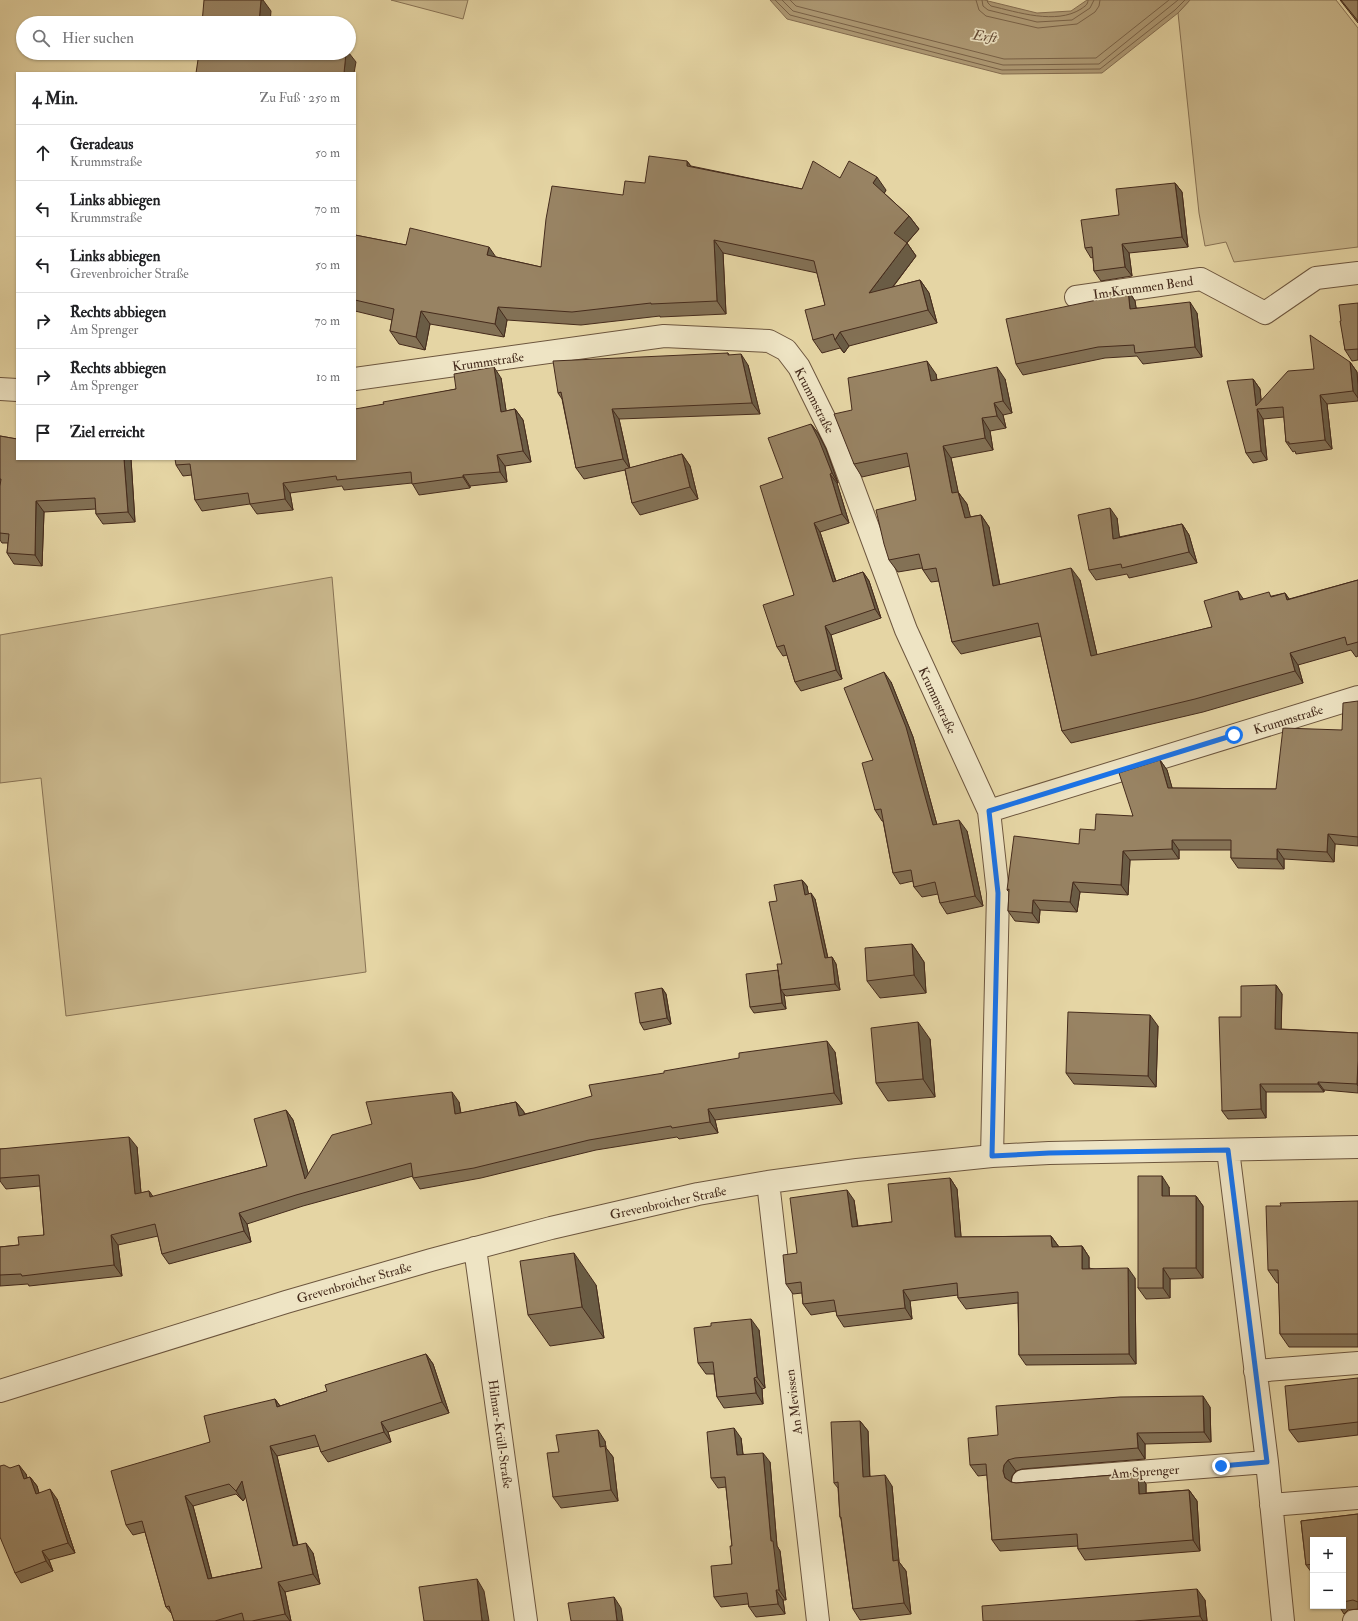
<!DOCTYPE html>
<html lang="de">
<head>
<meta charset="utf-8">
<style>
	:root { --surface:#fff; --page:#f6f6f6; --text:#202124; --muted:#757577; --line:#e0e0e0 }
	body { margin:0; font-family:"IM FELL Double Pica",serif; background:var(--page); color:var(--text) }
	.controls { position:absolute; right:12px; bottom:12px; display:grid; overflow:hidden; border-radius:0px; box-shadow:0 1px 3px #0004 }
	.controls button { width:36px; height:36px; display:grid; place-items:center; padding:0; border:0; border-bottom:1px solid var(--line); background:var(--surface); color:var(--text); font:20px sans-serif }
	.stop { position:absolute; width:12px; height:12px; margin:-9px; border:3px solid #1a73e8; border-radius:50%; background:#fff }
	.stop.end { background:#1a73e8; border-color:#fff; box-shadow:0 1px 4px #0008 }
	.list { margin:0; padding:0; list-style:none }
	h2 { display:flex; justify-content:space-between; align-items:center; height:52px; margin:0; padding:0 16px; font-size:17px }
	h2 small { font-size:13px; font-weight:400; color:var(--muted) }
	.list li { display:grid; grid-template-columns:26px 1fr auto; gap:12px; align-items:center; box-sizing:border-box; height:56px; padding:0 16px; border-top:1px solid var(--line) }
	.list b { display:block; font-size:15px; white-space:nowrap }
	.list p { margin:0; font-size:13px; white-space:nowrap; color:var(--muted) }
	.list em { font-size:13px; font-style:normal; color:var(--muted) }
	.icon { flex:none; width:22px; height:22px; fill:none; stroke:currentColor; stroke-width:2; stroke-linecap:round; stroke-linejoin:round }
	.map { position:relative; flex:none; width:1358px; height:1621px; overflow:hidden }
	.search { position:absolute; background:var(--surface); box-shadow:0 1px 3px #0004; left:16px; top:16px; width:340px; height:44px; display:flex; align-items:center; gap:10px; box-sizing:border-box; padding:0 14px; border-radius:22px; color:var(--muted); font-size:15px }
	.panel { position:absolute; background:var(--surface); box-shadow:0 1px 3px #0004; left:16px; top:72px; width:340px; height:388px; border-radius:0px }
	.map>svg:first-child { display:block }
	.green { fill:#cab88d; stroke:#887254 }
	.water { fill:#af9b76; stroke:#856e52 }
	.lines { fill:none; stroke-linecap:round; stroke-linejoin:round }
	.shore { stroke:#7a6349; stroke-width:1 }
	.minor-casing { stroke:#6d563e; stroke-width:24 }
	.minor { stroke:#eee4c4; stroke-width:22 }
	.wall { fill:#837155; stroke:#452b1c; fill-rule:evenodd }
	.shaded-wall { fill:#6a5c45; stroke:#452b1c }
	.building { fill:#988363; stroke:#452b1c; fill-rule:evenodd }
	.route { stroke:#1a73e8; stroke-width:5 }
	.labels { text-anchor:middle; stroke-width:3.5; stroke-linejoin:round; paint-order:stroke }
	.street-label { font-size:13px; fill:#452b1c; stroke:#eee4c4 }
	.water-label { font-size:14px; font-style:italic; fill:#604732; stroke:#eee4c4 }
</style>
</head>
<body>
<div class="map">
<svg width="1358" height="1621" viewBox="0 0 1358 1621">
	<rect width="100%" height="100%" fill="#e5d5a4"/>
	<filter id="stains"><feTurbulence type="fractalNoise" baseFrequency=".005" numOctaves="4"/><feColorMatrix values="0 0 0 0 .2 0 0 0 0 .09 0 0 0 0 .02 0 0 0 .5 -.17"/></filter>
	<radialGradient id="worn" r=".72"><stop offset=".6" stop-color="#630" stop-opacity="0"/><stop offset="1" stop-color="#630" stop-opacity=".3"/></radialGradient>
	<path class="green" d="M391 0H468L463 19Z
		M1190 0H1336L1358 28V247L1234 262 1226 242 1205 246 1199 213 1178 13Z
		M332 577 366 972 66 1016 41 778 0 783V635Z"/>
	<path class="water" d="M770 0H984L1037 13 1071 11 1087 0H1190L1178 13 1102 73 1002 74 787 19Z"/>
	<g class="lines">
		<path class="shore" d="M775 0 790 15 1002 70 1100 69 1175 10 1185 0
			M782 0 793 11 1003 65 1099 64 1178 0
			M790 0 796 6 1004 59 1096 58 1169 0
			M976 0 979 10 986 16 1038 28 1077 24 1095 12 1099 6 1100 0
			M982 0 983 6 988 10 1037 22 1072 20 1090 8 1094 0
			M987 0 988 3 991 6C1017 12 1056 25 1081 9 1085 6 1088 5 1088 0"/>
		<defs>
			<path id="minor" d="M1076 297 1201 279 1265 313 1316 278 1358 273
				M355 379 664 336 769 341 786 350 799 367 837 444 906 630 989 811 998 893 992 1156
				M0 389 17 390
				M989 811 1358 697
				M1228 1150 1267 1462 1283 1621
				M768 1182 818 1621
				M475 1248 526 1621
				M1255 1371 1358 1363
				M0 1391 286 1302 431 1260 551 1228 698 1194 768 1182 857 1170 992 1156 1049 1153 1358 1147
				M1023 1481 1267 1462
				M1271 1505 1358 1498
				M1354 1621H1358"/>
		</defs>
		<use href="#minor" class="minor-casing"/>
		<use href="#minor" class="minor"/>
	</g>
	<path class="wall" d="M1340 0H1358V23Z
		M687 161 691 166 802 189 840 178 886 190 884 193 909 216 919 229 907 243 916 256 893 287 920 280 929 293 937 323 849 346 844 353 840 348 822 353 813 340 825 305 817 273 723 253 726 314 660 317V316L581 325 507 320 504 337 430 324 425 350 399 344 390 331 392 320 355 311V235L406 245 496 257 541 267 623 195Z
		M1175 183 1182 192 1188 247 1129 253 1132 276 1101 281 1094 271 1093 257 1091 258 1085 248 1119 215Z
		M1128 290 1135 301 1136 308 1197 313 1202 357 1143 364 1137 356 1105 358 1023 375 1016 364 1097 300Z
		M1358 303V360L1352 361 1345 350 1341 321Z
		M728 353 729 355 748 365 760 414 619 419 630 468 682 454 690 466 698 499 640 515 632 503 625 470 584 479 576 468 562 399 558 393Z
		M1350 362 1357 372 1358 385V401L1327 404 1332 449 1296 454 1295 451 1293 452 1286 442 1284 417 1263 419 1267 460 1253 463 1246 453 1253 379 1260 389 1261 400 1314 369Z
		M936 374 937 380 1005 379 1012 413 1003 415 1006 428 990 431 993 450 951 458 958 492 967 504 970 517 981 515 989 527 1000 585 1080 580 1097 655 1212 627 1243 599 1272 596 1285 593 1289 599 1358 580V656L1356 657 1351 650 1298 665 1303 683 1203 712 1071 743 1062 731 1041 636 961 654 952 642 939 581 931 582 923 570 922 568 898 572 889 560 916 500 910 466 862 477 854 464 852 410Z
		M501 378 506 411 515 409 523 420 531 462 505 466 507 482 470 486V488L419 495 412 483 344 490 342 486 290 493 293 510 257 514 250 504 202 511 195 500 192 475 183 476 176 465 384 404 456 389Z
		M811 424 818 433 826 449 838 483H837L849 523 820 532 836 581 863 572 869 581 881 618 831 635 842 679 801 691 795 682 787 655 783 656 777 647 794 595Z
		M0 436 131 459 135 522 103 524 96 514V509L44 512 42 566 14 564 7 553 8 543H2L0 540Z
		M1117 518 1119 537 1182 524 1189 535 1197 563 1129 578 1127 574 1096 580 1089 570Z
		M891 682 913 737 937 825 967 831 983 906 947 914 940 903 938 894 922 897 914 887 913 881 900 884 893 873 883 821H882L875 810 873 760Z
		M1358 701V846L1335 844 1334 862 1284 859V869L1238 868 1231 858V850H1179V859L1130 860 1128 895 1080 892 1077 912 1040 910 1039 923 1015 921 1008 911 1009 892 1007 890 1079 844 1095 830 1133 816 1160 760 1167 770 1172 788 1276 789 1342 730Z
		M802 880 807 886 808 894 815 899 828 958 832 957 836 964 840 990 786 996 784 994 786 1009 754 1013 750 1007 778 971 782 964 777 901Z
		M912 944 924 962 926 993 880 998 867 981Z
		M1276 985 1282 994 1281 1029 1358 1033V1093L1324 1090V1092H1266V1118L1228 1119 1222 1111 1241 1017Z
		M662 988 666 994 671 1024 644 1030 640 1023Z
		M1158 1026 1156 1087 1074 1084 1066 1073Z
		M930 1039 935 1097 888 1101 876 1083Z
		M835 1052 842 1104 715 1120 718 1133 679 1139 677 1137 596 1150 481 1178 420 1189 413 1178V1176L303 1206 247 1224 251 1242 169 1264 162 1254 158 1236 118 1245 122 1276 29 1286 28 1284 0 1286V1247L19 1245 44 1235 40 1186 6 1189 0 1181V1149L137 1147 141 1193 149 1191 153 1197 267 1166 286 1110 293 1120 308 1174 459 1102 461 1113 516 1102 524 1112V1114Z
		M950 1178 957 1189 961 1237 1051 1236 1059 1247 1082 1246 1089 1257V1268L1135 1278 1136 1364 1026 1365 1019 1355 1018 1303 966 1309 958 1298V1295L910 1301 912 1319 844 1327 837 1316 836 1311 811 1315 803 1304 802 1293 793 1294 786 1284 797 1253 854 1200 858 1226 892 1222Z
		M1169 1187V1196H1196L1203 1206V1278L1170 1279V1298L1146 1299 1138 1288Z
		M1358 1201V1347H1289L1280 1334 1279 1283H1277L1268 1270Z
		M596 1285 604 1338 550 1346 528 1315Z
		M759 1330 765 1388 762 1389 763 1404 724 1408 717 1397 714 1374H706L698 1363Z
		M426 1354 433 1364 449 1413 388 1432 391 1442 328 1462 321 1452 319 1446 277 1456 298 1545 313 1553 320 1584 285 1592 291 1621H174L172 1614 166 1607 145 1532 133 1535 126 1525 210 1442 275 1399 280 1406 327 1391ZM236 1494 243 1501 246 1496 262 1568 212 1578 193 1506Z
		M1358 1378V1435L1298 1442 1289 1430Z
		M1210 1407 1211 1442 1145 1444V1459L1022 1469 1016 1471 1012 1476 1011 1482 1016 1483 1138 1473 1146 1484V1493L1189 1490 1197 1501 1200 1551 1085 1560 1078 1549V1546L1000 1551 992 1540 987 1475 978 1476 970 1465 998 1435Z
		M860 1421 868 1431 870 1476 892 1486 899 1562 906 1571 911 1614 860 1620 853 1609 841 1519 840 1517 838 1488 834 1483Z
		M741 1438 743 1454 770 1462 777 1546 780 1551 786 1600H783L785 1614 756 1617 749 1607 748 1604 721 1607 714 1597 732 1564V1546L726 1487 718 1488 711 1478Z
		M605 1441 606 1448 613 1457 618 1501 561 1508 553 1497 559 1452Z
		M10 1468 26 1474 27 1478 30 1477 37 1486 39 1493 57 1499 75 1553 49 1560 53 1571 21 1583 15 1573Z
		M1358 1514V1609L1348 1610 1344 1614 1339 1606H1343V1540H1313V1573H1312L1306 1565 1301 1521Z
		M1205 1600 1207 1621H983Z"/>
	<path class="shaded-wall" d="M261 0H263L271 11 270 23H259Z
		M346 53H349L356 62 354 73H344Z
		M687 161 696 174 687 166Z
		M877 177 886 190 883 196 873 183Z
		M1175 183 1182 192 1188 247 1182 237Z
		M909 216 919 229 904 246 894 233Z
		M714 240 723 253 726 314 717 301Z
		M907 243 916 256 878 306 869 293Z
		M1122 244 1129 253 1132 276 1125 267Z
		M489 247 498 260 487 255Z
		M920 280 929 293 937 323 928 310Z
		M1128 290 1135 301 1138 320 1130 309Z
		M1190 302 1197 313 1202 357 1195 347Z
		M498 307 507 320 504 337 495 324Z
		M421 311 430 324 425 350 416 337Z
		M840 332 849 346 844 353 835 340Z
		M741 354 748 365 760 414 752 403Z
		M927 361 936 374 939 393 931 381Z
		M1350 362 1357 372 1358 385V398L1353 391Z
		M494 367 501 378 508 423 501 412Z
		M997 367 1005 379 1012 413 1003 401Z
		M1253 379 1260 389 1262 409 1256 406Z
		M1320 395 1327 404 1332 449 1325 440Z
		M994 403 1003 415 1006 428 997 416Z
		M515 409 523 420 531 462 523 451Z
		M612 409 619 419 630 469 623 459Z
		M1257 409 1263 419 1267 460 1261 451Z
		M982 418 990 431 993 450 985 438Z
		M811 424 818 433 826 449 838 483 832 473Z
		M943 446 951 458 961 505 952 493Z
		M682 454 690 466 698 499 690 487Z
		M497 455 505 466 507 482 500 472Z
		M124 459H131L135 522 128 512Z
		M830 474 837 483 849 523 842 514Z
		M463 475 470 486V488L463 477Z
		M283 483 290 493 293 510 285 499Z
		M958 492 967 504 974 530 965 518Z
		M36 501 44 512 42 566 35 555Z
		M1110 508 1117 518 1121 549 1113 539Z
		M981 515 989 527 1002 598 993 586Z
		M814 523 820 532 839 592 833 582Z
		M1182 524 1189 535 1197 563 1189 552Z
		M1071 568 1080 580 1100 668 1091 656Z
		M863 572 869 581 881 618 875 609Z
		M1238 591 1246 603 1240 600Z
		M1285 593 1293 605 1287 600Z
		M825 626 831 635 842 679 836 670Z
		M1290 653 1298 665 1303 683 1295 671Z
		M884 672 891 682 913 737 940 836 933 825Z
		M1160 760 1167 770 1175 798 1168 788Z
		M959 820 967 831 983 906 975 896Z
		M1328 834 1335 844 1334 862 1327 852Z
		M1172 840 1179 850V859L1172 849Z
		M1277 849 1284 859V869L1277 859Z
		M1123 851 1130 860 1128 895 1121 885Z
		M802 880 807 886 810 901 805 895Z
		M1073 882 1080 892 1077 912 1070 902Z
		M811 893 815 899 829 964 825 958Z
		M1033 900 1040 910 1039 923 1032 913Z
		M912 944 924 962 926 993 914 975Z
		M832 957 836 964 840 990 835 984Z
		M778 970 781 990 784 994 786 1009 782 1003Z
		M1276 985 1282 994 1281 1037 1275 1029Z
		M662 988 666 994 671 1024 667 1018Z
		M1150 1015 1158 1026 1156 1087 1148 1076Z
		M918 1022 930 1039 935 1097 923 1079Z
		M827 1041 835 1052 842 1104 834 1093Z
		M1358 1061V1086L1357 1084Z
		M1318 1082 1324 1090V1092L1318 1084Z
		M1260 1084 1266 1092V1118L1261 1109Z
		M452 1092 459 1102 462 1125 455 1114Z
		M516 1102 524 1112 526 1126 519 1116Z
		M708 1109 715 1120 718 1133 710 1122Z
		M286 1110 293 1120 313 1190 305 1179Z
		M129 1137 137 1147 142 1205 135 1194Z
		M1162 1176 1169 1187 1170 1206 1162 1196Z
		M950 1178 957 1189 962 1248 955 1237Z
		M847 1190 854 1200 859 1237 852 1227Z
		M149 1191 157 1202 150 1197Z
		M1196 1196 1203 1206V1278L1196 1268Z
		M239 1213 247 1224 251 1242 244 1231Z
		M111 1235 118 1245 122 1276 114 1265Z
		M1051 1236 1059 1247H1052Z
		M1082 1246 1089 1257V1279L1082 1269Z
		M574 1253 596 1285 604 1338 582 1307Z
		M1128 1268 1135 1278 1136 1364 1129 1354Z
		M1163 1268 1170 1279V1298L1163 1288Z
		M903 1290 910 1301 912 1319 905 1308Z
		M751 1319 759 1330 765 1388 757 1377Z
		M426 1354 433 1364 449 1413 442 1402Z
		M754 1378 762 1389 763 1404 756 1393Z
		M1203 1396 1210 1407 1211 1442 1204 1432Z
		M275 1399 282 1409 277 1407Z
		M860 1421 868 1431 870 1488 863 1477Z
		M381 1422 388 1432 391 1442 384 1432Z
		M734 1428 741 1438 744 1464 737 1455Z
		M598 1430 605 1441 606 1448 613 1457 618 1501 611 1490 600 1447Z
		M1137 1433 1145 1444V1459L1138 1448Z
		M270 1446 277 1456 300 1556 293 1546Z
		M763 1453 770 1462 777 1546 780 1551 786 1600 779 1590 771 1541Z
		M1008 1460 1016 1471 1012 1476 1011 1482 1005 1478 1003 1471 1004 1465Z
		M19 1465 26 1474 30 1489 24 1479Z
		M1138 1473 1146 1484V1505L1139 1494Z
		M885 1475 892 1486 899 1562 906 1571 911 1614 904 1603 893 1561Z
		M30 1477 37 1486 42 1504 36 1494Z
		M242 1481 250 1491 243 1501 236 1491Z
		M50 1489 57 1499 75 1553 68 1543Z
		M1189 1490 1197 1501 1200 1551 1193 1540Z
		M185 1496 193 1506 215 1590 208 1579Z
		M306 1543 313 1553 320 1584 313 1574Z
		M42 1551 49 1560 53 1571 46 1561Z
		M477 1579 484 1591 489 1621H482Z
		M278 1582 285 1592 291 1621H290L285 1614Z
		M1197 1589 1205 1600 1207 1621H1203L1200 1616Z
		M776 1590 783 1600 785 1614 778 1604Z
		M614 1597 621 1608 623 1621H617Z"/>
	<path class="building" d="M204 0H261L259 23H202Z
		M1341 0H1358V21Z
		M199 53H346L344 73H196Z
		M649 156 687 161V166L802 189 813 161 840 178 849 161 877 177 873 183 909 216 894 233 907 243 869 293 920 280 928 310 840 332 835 340 833 334 813 340 805 310 825 305 814 261 714 240 717 301 651 304V303L572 312 498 307 495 324 421 311 416 337 390 331 394 309 355 300V235L406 245 410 228 489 247 487 255 541 267 546 219 552 186 623 195 625 181 645 183Z
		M1175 183 1182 237 1122 244 1125 267 1094 271 1092 247 1085 248 1081 220 1119 215 1116 189Z
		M1128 290 1130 309 1190 302 1195 347 1135 353 1134 345 1098 347 1016 364 1006 319 1097 300 1096 295Z
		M1358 303V349L1345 350 1340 321H1341L1339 305Z
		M1310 335 1350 362 1353 391 1320 395 1325 440 1289 444V442H1286L1283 407 1257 409 1261 451 1246 453 1227 381 1253 379 1256 406 1288 371 1314 369Z
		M728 353V355L741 354 752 403 612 409 623 459 576 468 561 392 558 393 553 361Z
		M927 361 931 381 997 367 1003 401 994 403 997 416 982 418 985 438 943 446 952 493 958 492 965 518 981 515 993 586 1071 568 1091 656 1212 627 1204 601 1238 591 1240 600 1269 592 1271 597 1285 593 1287 600 1358 580V642L1347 645 1345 637 1290 653 1295 671 1195 699 1062 731 1038 623 952 642 936 568 923 570 919 554 889 560 884 544 876 510 916 500 907 453 854 464 834 414 852 410 848 378Z
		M494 367 501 412 515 409 523 451 497 455 500 472 463 475V477L412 484 411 472 337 480 336 476 283 483 285 499 250 504 248 493 195 500 190 464 176 465 175 459H355V409L384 404 383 402 456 389 454 374Z
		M811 424 819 440 832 473 830 474 842 514 814 523 833 582 863 572 875 609 825 626 836 670 795 682 784 645 777 647 763 605 794 595 760 486 783 478 768 438Z
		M0 436 17 439V459H124L128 512 96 514 95 498 36 501 35 555 7 553 9 534 0 533V486L1 479H0Z
		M682 454 690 487 632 503 625 469Z
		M1110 508 1113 539 1182 524 1189 552 1122 568 1121 564 1089 570 1078 515Z
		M884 672 906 727 933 825 959 820 975 896 940 903 935 882 914 887 911 870 893 873 881 809 875 810 862 763 873 760 844 688Z
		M1358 701V837L1328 834 1327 852 1277 849V859L1231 858V840H1172V849L1123 851 1121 885 1073 882 1070 902 1033 900 1032 913 1008 911 1009 889 1007 890 1014 836 1079 844 1080 829 1095 830 1096 814 1133 816 1119 773 1160 760 1168 788 1276 789 1283 728 1342 730 1343 703Z
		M802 880 805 895 811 893 825 958 832 957 835 984 781 990 777 964H782L769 902 777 901 774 885Z
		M912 944 914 975 867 981 865 948Z
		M778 970 782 1003 750 1007 746 974Z
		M1276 985 1275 1029 1358 1033V1061L1357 1084 1318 1082V1084H1260L1261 1109 1222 1111 1219 1017H1241V986Z
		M662 988 667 1018 640 1023 635 993Z
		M1068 1012 1150 1015 1148 1076 1066 1073Z
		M918 1022 923 1079 876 1083 871 1028Z
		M827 1041 834 1093 708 1109 710 1122 672 1128 671 1126 589 1140 474 1168 413 1178 411 1163 296 1195 239 1213 244 1231 162 1254 155 1224 111 1235 114 1265 22 1276 21 1274 0 1275V1247L19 1245 18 1237 44 1235 39 1175 0 1178V1149L129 1137 135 1194 149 1191 150 1197 267 1166 254 1119 286 1110 305 1179 332 1135 372 1124 366 1102 452 1092 455 1114 516 1102 519 1116 592 1096 589 1085 664 1073V1071L739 1058V1053Z
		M1138 1176H1162V1196H1196V1268H1163V1288H1138Z
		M950 1178 955 1237 1051 1236 1052 1247 1082 1246V1269L1128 1268 1129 1354 1019 1355 1018 1292 958 1298 957 1283 903 1290 905 1308 837 1316 834 1300 803 1304 801 1282 786 1284 783 1255 797 1253 790 1198 847 1190 852 1227 892 1222 888 1184Z
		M1358 1201V1334H1280L1278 1270H1268L1266 1206H1281L1280 1203Z
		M574 1253 582 1307 528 1315 520 1261Z
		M751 1319 757 1377 754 1378 756 1393 717 1397 713 1362 698 1363 694 1328 711 1326V1323Z
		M426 1354 442 1402 381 1422 384 1432 321 1452 315 1435 270 1446 293 1546 306 1543 313 1574 278 1582 285 1614 252 1621H244L242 1613 215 1621H174L169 1606 166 1607 142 1521 126 1525 111 1471 210 1442 204 1416 275 1399 277 1407 327 1391 325 1385ZM242 1481 262 1568 208 1579 185 1496 229 1484 236 1491Z
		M1358 1378V1422L1289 1430 1285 1386Z
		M1203 1396 1204 1432 1137 1433 1138 1448 1015 1458 1008 1460 1004 1465 1003 1471 1005 1478 1011 1482 1016 1483 1138 1473 1139 1494 1189 1490 1193 1540 1078 1549 1077 1534 992 1540 986 1464 970 1465 968 1438 998 1435 996 1406 1120 1397Z
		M860 1421 863 1477 885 1475 893 1561 898 1560 904 1603 853 1609 841 1517H840L838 1482 834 1483 831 1422Z
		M734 1428 737 1455 763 1453 771 1541H773L779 1590H776L778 1604 749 1607 747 1593 714 1597 711 1566 732 1564 730 1546H732L725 1477 711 1478 707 1432Z
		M598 1430 600 1447 605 1446 611 1490 553 1497 547 1453 559 1452 556 1435Z
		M4 1465 10 1468 19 1465 24 1479 30 1477 36 1494 50 1489 68 1543 42 1551 46 1561 15 1573 0 1537V1466Z
		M1358 1514V1602L1353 1600 1343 1602V1540H1313V1564L1306 1565 1301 1521Z
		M477 1579 482 1621H424L419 1587Z
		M1197 1589 1200 1616 1134 1621H983L982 1606Z
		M614 1597 617 1621H571L568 1603Z"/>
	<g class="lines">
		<path class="route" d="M1221 1466 1267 1462 1228 1150 1049 1153 992 1156 998 893 989 811 1234 735"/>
	</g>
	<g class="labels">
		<g class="street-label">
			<text transform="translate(1143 287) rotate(-8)" y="5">Im Krummen Bend</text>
			<text transform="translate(488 361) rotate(-8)" y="5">Krummstraße</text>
			<text transform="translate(815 400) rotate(63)" y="5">Krummstraße</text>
			<text transform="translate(938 700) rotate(65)" y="5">Krummstraße</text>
			<text transform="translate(1288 719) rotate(-17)" y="5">Krummstraße</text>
			<text transform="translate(668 1202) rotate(-12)" y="5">Grevenbroicher Straße</text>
			<text transform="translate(354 1282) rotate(-16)" y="5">Grevenbroicher Straße</text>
			<text transform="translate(793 1402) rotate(-97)" y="5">An Mevissen</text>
			<text transform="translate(501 1434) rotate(82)" y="5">Hilmar-Krüll-Straße</text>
			<text transform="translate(1145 1471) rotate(-4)" y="5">Am Sprenger</text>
		</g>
		<g class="water-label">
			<text transform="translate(985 36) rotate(8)" y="5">Erft</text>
		</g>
	</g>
	<rect width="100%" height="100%" filter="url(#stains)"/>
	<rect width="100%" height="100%" fill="url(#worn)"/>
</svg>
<div class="controls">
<button>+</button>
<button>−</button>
</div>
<div class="stop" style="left:1234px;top:735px"></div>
<div class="stop end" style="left:1221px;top:1466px"></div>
<div class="search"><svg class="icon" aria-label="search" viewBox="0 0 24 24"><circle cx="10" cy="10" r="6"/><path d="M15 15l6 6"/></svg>Hier suchen</div>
<section class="panel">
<h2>4 Min.<small>Zu Fuß · 250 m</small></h2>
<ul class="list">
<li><svg class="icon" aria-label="ahead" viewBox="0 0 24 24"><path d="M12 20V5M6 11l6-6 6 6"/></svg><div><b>Geradeaus</b><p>Krummstraße</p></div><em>50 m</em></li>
<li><svg class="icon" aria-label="left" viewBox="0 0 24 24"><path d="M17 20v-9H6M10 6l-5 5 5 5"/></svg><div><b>Links abbiegen</b><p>Krummstraße</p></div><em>70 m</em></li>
<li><svg class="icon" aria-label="left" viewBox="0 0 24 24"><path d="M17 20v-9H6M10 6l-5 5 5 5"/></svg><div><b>Links abbiegen</b><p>Grevenbroicher Straße</p></div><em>50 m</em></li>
<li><svg class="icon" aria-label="right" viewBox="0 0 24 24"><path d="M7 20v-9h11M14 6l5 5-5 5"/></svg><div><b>Rechts abbiegen</b><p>Am Sprenger</p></div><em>70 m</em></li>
<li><svg class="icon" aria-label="right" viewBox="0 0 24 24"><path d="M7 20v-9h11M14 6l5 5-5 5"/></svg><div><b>Rechts abbiegen</b><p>Am Sprenger</p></div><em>10 m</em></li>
<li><svg class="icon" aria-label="arrive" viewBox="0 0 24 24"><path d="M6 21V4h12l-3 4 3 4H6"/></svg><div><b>Ziel erreicht</b></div></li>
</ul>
</section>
</div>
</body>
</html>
